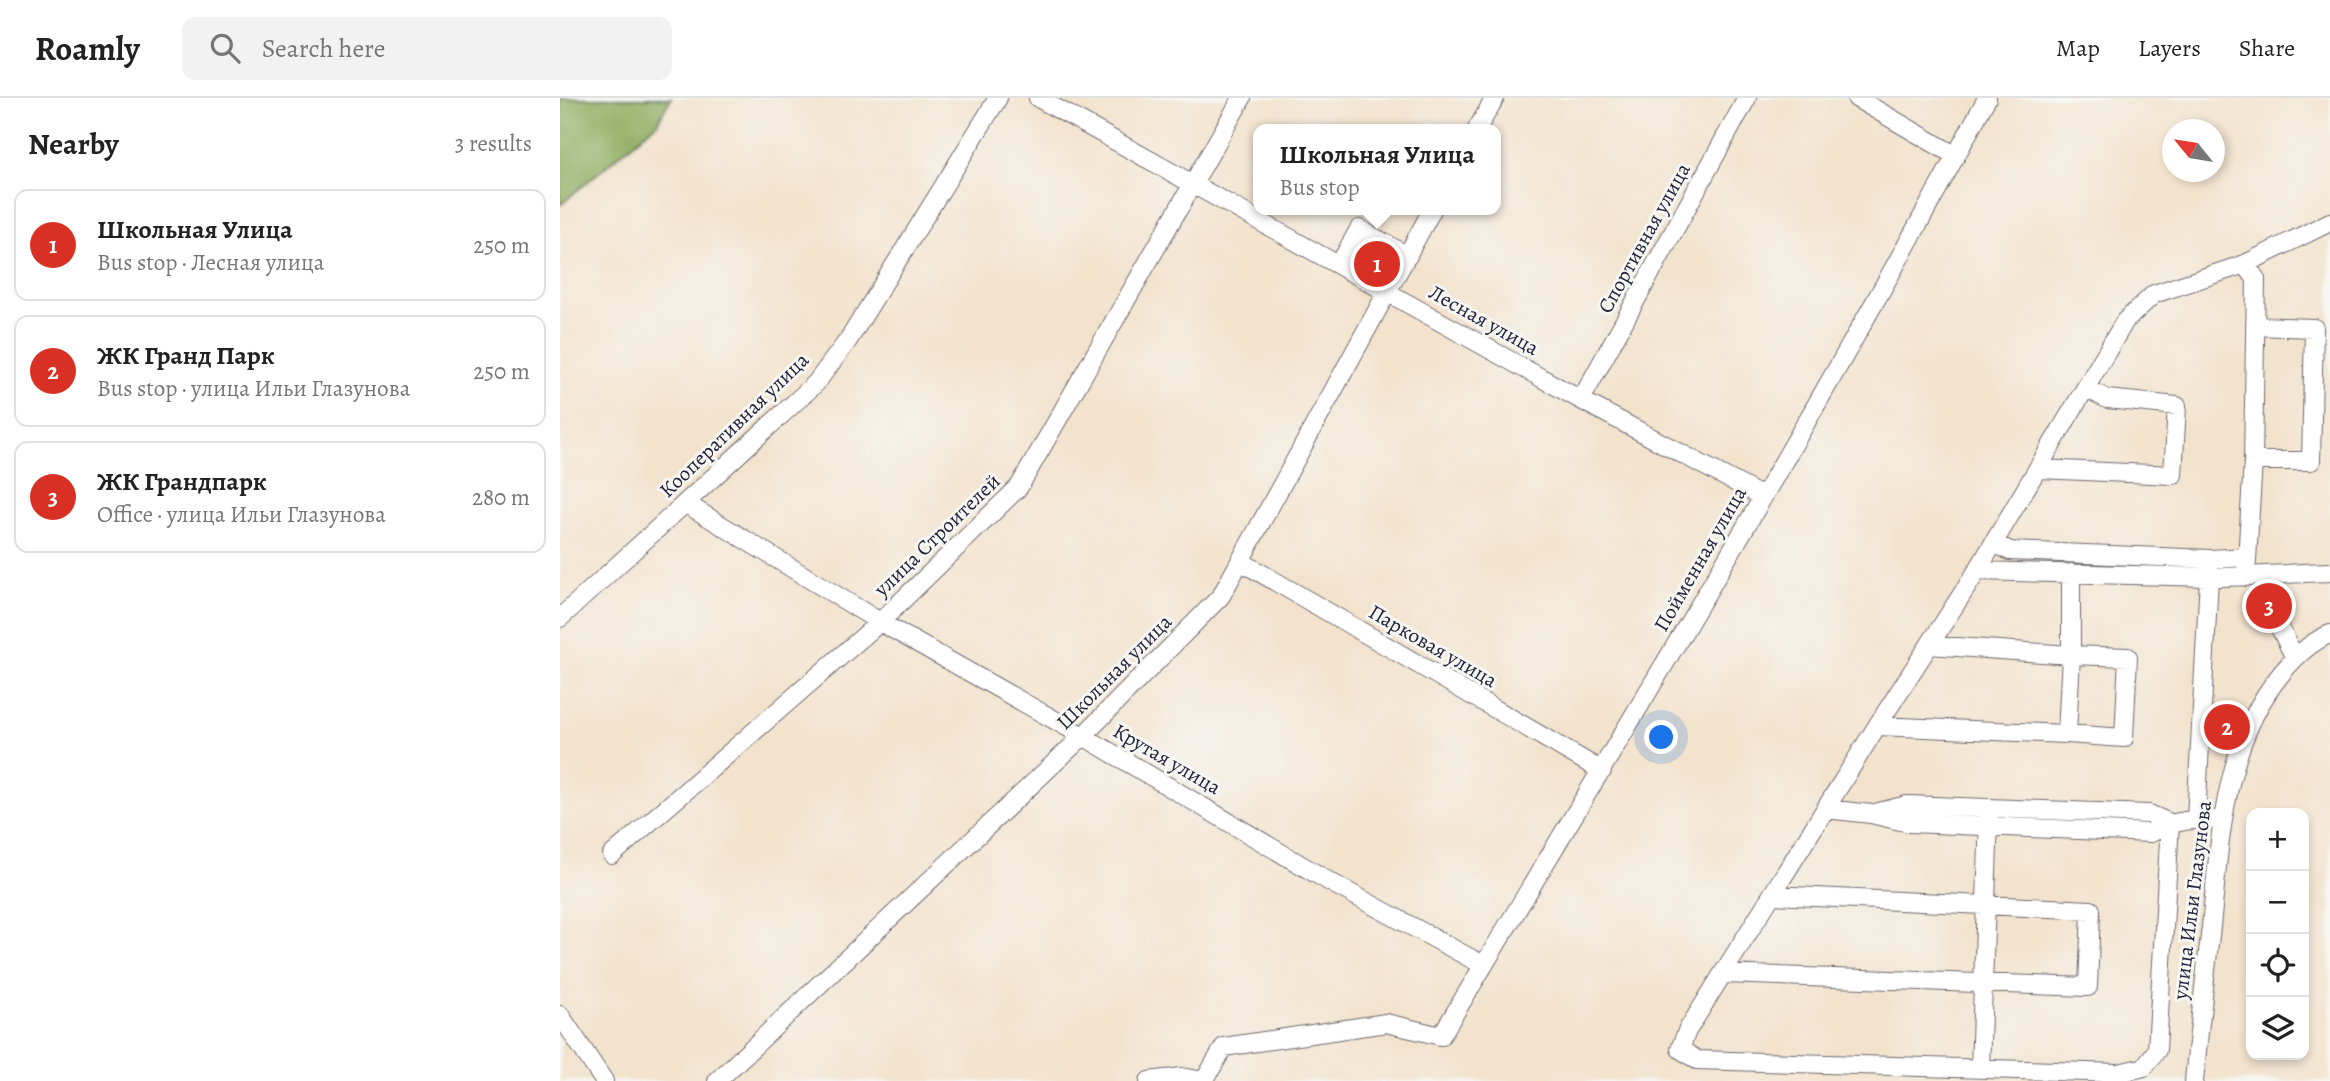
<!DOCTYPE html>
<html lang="en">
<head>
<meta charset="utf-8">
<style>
	:root { --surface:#fff; --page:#f2f2f2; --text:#222; --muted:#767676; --line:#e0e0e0; --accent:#d93025 }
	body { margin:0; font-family:Alegreya,serif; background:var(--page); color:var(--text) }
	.controls { position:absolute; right:21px; bottom:21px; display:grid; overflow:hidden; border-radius:14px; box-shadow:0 4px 10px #0003 }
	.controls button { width:63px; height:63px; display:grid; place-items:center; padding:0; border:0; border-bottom:2px solid var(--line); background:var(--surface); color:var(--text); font:35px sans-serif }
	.compass { position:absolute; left:1602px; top:21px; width:63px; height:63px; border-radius:50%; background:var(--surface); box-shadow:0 4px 10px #0003; rotate:300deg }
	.you { position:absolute; left:1102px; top:640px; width:24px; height:24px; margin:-18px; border:5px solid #fff; border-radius:50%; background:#1a73e8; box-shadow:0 0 0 10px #1a73e833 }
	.badge { display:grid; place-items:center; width:46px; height:46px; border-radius:50%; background:var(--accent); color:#fff; font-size:23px; font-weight:700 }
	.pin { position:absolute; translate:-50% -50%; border:4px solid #fff; box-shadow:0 2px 7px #0006 }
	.popup { position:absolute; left:693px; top:26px; width:248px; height:91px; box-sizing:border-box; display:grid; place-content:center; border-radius:14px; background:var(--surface); filter:drop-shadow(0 2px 5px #0005); font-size:23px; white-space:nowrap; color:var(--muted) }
	.popup b { font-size:26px; color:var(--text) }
	.popup::after { content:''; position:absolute; left:50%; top:100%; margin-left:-14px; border:14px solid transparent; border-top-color:var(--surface) }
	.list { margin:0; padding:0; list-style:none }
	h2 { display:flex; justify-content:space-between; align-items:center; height:91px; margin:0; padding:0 28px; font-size:30px }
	h2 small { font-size:23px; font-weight:400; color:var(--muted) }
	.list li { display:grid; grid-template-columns:46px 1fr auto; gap:21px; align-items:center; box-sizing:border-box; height:112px; margin:0 14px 14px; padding:0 14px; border:2px solid var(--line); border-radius:14px }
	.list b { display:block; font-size:26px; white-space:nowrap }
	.list p { margin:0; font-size:23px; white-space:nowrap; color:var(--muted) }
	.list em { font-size:23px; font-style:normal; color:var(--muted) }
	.icon { flex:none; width:38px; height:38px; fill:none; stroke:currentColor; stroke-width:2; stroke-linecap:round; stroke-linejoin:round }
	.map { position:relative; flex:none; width:1770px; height:983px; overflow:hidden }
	header { display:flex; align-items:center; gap:42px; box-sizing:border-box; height:98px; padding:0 35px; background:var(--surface); border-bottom:2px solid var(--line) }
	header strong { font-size:33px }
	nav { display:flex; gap:38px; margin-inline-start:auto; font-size:24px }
	.search { width:490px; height:63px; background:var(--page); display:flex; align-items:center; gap:18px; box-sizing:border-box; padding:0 24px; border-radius:14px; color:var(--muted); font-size:26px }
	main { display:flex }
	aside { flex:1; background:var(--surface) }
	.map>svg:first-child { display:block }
	.forest { fill:#8fad61; stroke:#58684e; stroke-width:2 }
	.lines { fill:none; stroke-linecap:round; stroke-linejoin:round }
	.minor-casing { stroke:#6b666e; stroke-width:20 }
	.minor { stroke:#fff; stroke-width:18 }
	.labels { text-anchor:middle; stroke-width:6; stroke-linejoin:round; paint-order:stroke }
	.street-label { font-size:21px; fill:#22223b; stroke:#f6f6f2 }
</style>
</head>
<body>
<header>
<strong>Roamly</strong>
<div class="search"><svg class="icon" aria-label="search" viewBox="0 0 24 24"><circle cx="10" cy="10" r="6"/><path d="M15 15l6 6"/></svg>Search here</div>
<nav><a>Map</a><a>Layers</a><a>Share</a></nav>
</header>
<main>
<aside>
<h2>Nearby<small>3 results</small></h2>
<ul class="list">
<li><span class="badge">1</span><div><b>Школьная Улица</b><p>Bus stop · Лесная улица</p></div><em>250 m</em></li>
<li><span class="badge">2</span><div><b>ЖК Гранд Парк</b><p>Bus stop · улица Ильи Глазунова</p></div><em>250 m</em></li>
<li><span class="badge">3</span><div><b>ЖК Грандпарк</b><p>Office · улица Ильи Глазунова</p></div><em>280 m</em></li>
</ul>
</aside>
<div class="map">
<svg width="1770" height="983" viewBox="0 0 1770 983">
	<rect width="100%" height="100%" fill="#f6f6f2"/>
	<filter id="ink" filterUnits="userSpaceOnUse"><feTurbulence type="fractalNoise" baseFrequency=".0143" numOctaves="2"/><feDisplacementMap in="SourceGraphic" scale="14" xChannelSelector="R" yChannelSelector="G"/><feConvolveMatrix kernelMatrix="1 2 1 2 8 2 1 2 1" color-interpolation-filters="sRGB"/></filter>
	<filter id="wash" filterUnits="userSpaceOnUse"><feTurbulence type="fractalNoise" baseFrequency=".00686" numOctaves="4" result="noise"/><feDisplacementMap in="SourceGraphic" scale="28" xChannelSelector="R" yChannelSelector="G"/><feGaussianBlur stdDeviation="1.57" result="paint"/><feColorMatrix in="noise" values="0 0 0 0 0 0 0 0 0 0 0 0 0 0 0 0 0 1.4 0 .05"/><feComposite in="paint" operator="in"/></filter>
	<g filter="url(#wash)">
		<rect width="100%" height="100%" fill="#f3e3cd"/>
		<path class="forest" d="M0 0H111L97 25 0 107Z"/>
	</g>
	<g filter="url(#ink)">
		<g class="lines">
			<defs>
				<path id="minor" d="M478 0 1021 302 1203 399
					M1296 0 1396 58
					M917 31 935 0
					M1685 166 1696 181 1693 363 1686 479
					M779 167 799 131 848 158
					M1021 302 1187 0
					M1693 363H1751L1754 230 1695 228
					M1479 371 1613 377 1617 308 1547 301 1526 290
					M125 405 320 524 523 638 770 784 923 867
					M1434 445 1450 453 1650 461 1687 459
					M680 463 1042 673
					M1417 473 1649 479C1689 479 1729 475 1770 474
					M0 520 256 285 289 241 438 0
					M1719 528 1735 560
					M1317 628 1507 636 1511 557 1369 547
					M1507 636 1564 640 1568 559 1511 557V475
					M1266 711 1311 716 1349 725 1591 735C1617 721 1633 721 1662 722
					M1311 716 1347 707 1589 716 1610 725 1597 952 1584 969 1559 975 1137 962 1120 951 1127 933 1317 628 1417 473 1565 223 1594 196 1685 166 1770 124
					M1636 721 1650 461
					M52 757 320 524 459 389 682 0
					M1163 876 1528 889 1531 812 1213 797
					M0 917 44 983
					M1420 971 1429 719
					M157 983 523 638 661 498 872 112
					M589 983 622 979 644 983 664 949 826 925 881 938C1068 628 1256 319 1427 0
					M1634 983C1639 932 1645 880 1651 829 1660 743 1663 646 1721 576 1734 560 1750 544 1770 536"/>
			</defs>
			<use href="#minor" class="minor-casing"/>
			<use href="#minor" class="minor"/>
		</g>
	</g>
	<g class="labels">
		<g class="street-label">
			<text transform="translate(1084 140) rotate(-61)" y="7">Спортивная улица</text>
			<text transform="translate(924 222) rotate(29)" y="7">Лесная улица</text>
			<text transform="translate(174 327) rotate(-44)" y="7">Кооперативная улица</text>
			<text transform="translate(377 437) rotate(-44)" y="7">улица Строителей</text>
			<text transform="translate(1140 461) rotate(-60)" y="7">Пойменная улица</text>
			<text transform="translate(873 548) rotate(30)" y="7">Парковая улица</text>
			<text transform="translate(554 574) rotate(-45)" y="7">Школьная улица</text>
			<text transform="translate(607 661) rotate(30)" y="7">Крутая улица</text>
			<text transform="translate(1632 802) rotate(-83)" y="7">улица Ильи Глазунова</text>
		</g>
	</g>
</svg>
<div class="controls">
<button>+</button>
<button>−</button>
<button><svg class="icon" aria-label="locate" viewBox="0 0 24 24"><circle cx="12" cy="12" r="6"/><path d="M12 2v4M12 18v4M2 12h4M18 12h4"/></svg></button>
<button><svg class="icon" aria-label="layers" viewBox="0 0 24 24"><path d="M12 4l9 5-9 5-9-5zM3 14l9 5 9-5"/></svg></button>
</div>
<svg class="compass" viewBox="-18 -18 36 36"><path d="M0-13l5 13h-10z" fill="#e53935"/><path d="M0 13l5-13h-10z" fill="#767676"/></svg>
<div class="you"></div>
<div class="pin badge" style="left:817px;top:166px">1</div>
<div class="popup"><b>Школьная Улица</b>Bus stop</div>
<div class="pin badge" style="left:1667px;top:629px">2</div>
<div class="pin badge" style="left:1709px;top:508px">3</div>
</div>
</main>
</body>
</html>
